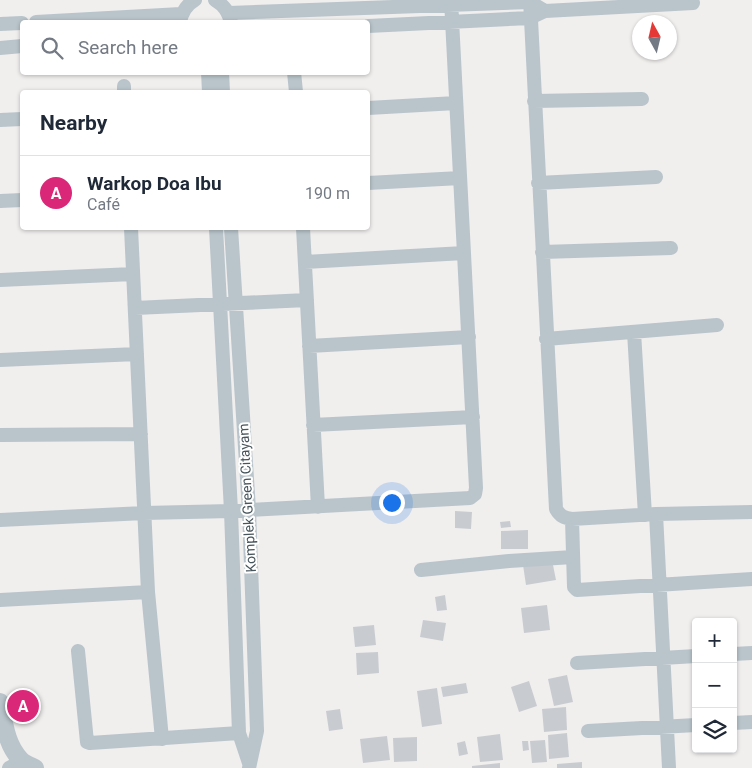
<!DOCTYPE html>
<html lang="en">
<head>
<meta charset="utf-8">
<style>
	:root { --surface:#fff; --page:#f6f6f7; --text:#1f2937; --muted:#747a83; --line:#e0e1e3; --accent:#db2777 }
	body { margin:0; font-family:Roboto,sans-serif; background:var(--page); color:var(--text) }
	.controls { position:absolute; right:15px; bottom:15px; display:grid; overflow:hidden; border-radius:5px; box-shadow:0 1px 4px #0004 }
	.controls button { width:45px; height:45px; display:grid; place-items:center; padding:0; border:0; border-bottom:1px solid var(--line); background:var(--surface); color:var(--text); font:25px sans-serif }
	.compass { position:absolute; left:632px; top:15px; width:45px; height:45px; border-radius:50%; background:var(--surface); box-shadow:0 1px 4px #0004; rotate:352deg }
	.you { position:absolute; left:391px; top:502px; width:18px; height:18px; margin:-12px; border:4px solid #fff; border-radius:50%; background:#1a73e8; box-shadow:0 0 0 8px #1a73e833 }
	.badge { display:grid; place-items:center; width:32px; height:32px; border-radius:50%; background:var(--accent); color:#fff; font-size:16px; font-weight:700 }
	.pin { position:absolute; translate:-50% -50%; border:2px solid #fff; box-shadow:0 1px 5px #0006 }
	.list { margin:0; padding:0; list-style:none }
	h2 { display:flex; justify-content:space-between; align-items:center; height:65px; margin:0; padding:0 20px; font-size:21px }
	h2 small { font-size:16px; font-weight:400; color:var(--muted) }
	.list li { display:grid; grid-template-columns:32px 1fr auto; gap:15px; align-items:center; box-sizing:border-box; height:75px; padding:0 20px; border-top:1px solid var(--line) }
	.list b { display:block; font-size:19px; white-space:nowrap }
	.list p { margin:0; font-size:16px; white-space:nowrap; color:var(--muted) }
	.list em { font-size:16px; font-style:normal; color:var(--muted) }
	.icon { flex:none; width:28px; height:28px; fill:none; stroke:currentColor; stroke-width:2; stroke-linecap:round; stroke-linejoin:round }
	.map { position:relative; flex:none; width:752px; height:768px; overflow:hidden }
	.search { position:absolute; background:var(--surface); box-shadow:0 1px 4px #0004; left:20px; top:20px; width:350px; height:55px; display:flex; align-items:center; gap:12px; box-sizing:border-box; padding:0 18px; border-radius:5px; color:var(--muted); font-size:19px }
	.panel { position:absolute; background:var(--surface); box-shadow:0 1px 4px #0004; left:20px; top:90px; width:350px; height:140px; border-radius:5px }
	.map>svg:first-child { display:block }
	.building { fill:#c8ccd1 }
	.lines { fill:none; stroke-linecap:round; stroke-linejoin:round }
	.minor { stroke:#b9c5cb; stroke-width:14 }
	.tertiary { stroke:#b9c5cb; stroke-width:18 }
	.labels { text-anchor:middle; stroke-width:4; stroke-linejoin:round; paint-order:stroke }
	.street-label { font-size:14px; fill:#46545b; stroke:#fff }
</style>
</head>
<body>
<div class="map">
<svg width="752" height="768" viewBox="0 0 752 768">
	<rect width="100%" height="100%" fill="#f1eeee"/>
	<path class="building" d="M455 511 472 512 471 529 455 528Z
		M510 521 511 527 501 528 500 522Z
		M528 530V549H501V531Z
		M552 560 556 580 526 585 523 565Z
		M445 595 447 610 437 611 435 597Z
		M547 605 550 630 524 633 521 608Z
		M423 620 446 623 443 641 420 637Z
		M374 625 376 645 355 647 353 627Z
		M378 652 379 673 357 675 356 653Z
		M567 675 573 702 554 706 548 679Z
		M529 681 537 706 519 712 511 687Z
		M466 683 468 693 443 697 441 687Z
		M437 688 442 724 422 727 417 691Z
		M566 707 567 730 544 732 542 709Z
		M340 709 343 729 329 731 326 711Z
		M567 733 569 757 549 759 548 735Z
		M500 734 503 760 480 762 477 737Z
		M387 736 390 760 363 763 360 739Z
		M417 737V761L394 762 393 738Z
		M545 740 547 762 532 763 530 741Z
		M465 741 468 754 459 756 457 743Z
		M522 741H528L529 750 523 751Z
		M582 762V768H557V764Z
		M500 763V768H472V766Z"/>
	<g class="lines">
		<path class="minor" d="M215 0C225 6 228 12 231 22
			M530 0 556 509C560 516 564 518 572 519L656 514 752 512
			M545 11 693 3
			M229 13 530 2 545 11 530 18 368 26
			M36 22 181 14
			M180 22C182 12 186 5 195 0
			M0 24 22 23
			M0 48 22 46
			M208 72 209 92
			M222 72 223 92
			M294 72 296 92
			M124 86V92
			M534 101 642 99
			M368 108 456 103
			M0 120 22 119
			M368 183 460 178
			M538 183 656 177
			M0 201 22 200
			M131 228 148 592 162 739
			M216 228 231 511 239 733 249 763
			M231 228 249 510 257 731 249 768
			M303 228 318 507
			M542 252 671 248
			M305 262 464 253
			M0 280 133 274
			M135 308 307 300
			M634 332 645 515
			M546 339 717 325
			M309 346 469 337
			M0 360 137 354
			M313 425 473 417
			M0 435 141 434
			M656 514 669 768
			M572 519 574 587 577 590 752 579
			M0 520 144 513 231 511 470 498 475 494 476 488 451 0
			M421 570 509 561 573 557
			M0 600 148 592
			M78 651 87 742 90 743 239 733
			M733 654 752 653
			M577 663 696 656
			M733 723 752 722
			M588 731 696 725
			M9 768 22 761"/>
		<path class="tertiary" d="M0 702C4 722 6 745 21 760 25 764 31 766 35 768"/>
	</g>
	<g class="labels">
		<g class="street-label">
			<text transform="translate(247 498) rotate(-93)" y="5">Komplek Green Citayam</text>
		</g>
	</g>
</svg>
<div class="controls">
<button>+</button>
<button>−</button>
<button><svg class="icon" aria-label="layers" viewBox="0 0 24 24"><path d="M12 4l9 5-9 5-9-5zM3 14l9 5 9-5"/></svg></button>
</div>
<svg class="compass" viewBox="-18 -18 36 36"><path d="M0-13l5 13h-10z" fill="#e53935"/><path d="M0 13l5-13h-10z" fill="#747a83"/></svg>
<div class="you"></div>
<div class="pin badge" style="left:23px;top:706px">A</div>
<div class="search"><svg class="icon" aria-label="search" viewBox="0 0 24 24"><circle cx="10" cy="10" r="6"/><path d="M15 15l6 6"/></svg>Search here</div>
<section class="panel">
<h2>Nearby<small></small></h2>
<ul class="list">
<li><span class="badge">A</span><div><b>Warkop Doa Ibu</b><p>Café</p></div><em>190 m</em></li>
</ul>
</section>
</div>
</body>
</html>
